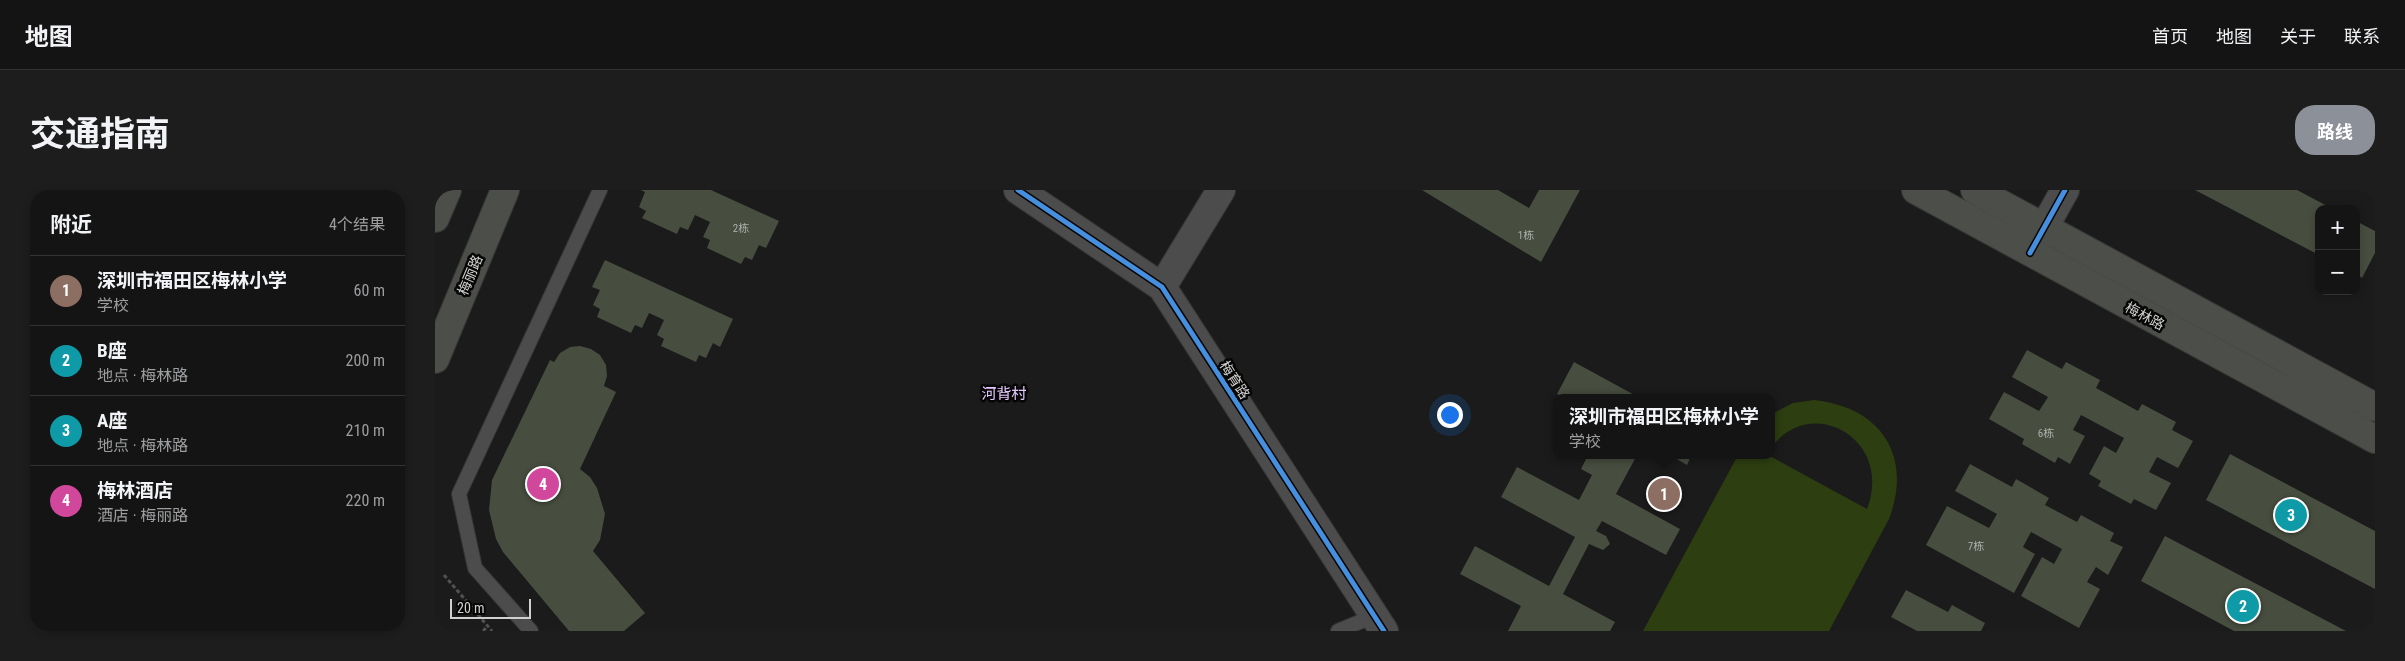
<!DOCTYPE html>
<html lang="zh">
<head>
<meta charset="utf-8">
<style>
	:root { --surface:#141414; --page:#1d1d1d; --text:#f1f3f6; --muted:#9d9ea0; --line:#333334; --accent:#8c9099 }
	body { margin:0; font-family:"Roboto Condensed","Noto Sans SC",sans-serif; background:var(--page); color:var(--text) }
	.controls { position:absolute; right:15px; top:15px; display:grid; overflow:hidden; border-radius:10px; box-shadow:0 2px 8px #0003 }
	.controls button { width:45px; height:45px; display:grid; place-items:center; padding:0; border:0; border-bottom:1px solid var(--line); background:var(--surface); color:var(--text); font:25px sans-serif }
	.scale { position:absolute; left:15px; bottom:12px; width:81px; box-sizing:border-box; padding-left:5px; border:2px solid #d0d1d0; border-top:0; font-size:14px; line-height:18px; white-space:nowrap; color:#d0d1d0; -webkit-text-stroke:4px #060605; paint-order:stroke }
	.you { position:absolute; left:1014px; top:224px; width:18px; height:18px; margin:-12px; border:4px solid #fff; border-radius:50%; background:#1a73e8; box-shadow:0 0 0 8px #1a73e833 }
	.badge { display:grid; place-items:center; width:32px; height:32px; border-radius:50%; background:var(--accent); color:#fff; font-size:16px; font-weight:700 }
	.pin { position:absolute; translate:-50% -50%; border:2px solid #fff; box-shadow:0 1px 5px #0006 }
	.popup { position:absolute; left:1118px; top:204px; width:222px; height:65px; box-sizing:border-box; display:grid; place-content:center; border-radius:10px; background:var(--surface); filter:drop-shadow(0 1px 4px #0005); font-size:16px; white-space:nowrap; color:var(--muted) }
	.popup b { font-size:19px; color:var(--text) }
	.popup::after { content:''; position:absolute; left:50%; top:100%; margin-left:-10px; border:10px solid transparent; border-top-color:var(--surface) }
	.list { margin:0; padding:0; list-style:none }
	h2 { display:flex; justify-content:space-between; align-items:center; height:65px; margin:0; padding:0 20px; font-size:21px }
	h2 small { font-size:16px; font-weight:400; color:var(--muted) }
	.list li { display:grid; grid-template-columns:32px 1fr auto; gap:15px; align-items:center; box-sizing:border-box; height:70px; padding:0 20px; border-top:1px solid var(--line) }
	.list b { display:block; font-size:19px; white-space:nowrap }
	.list p { margin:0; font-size:16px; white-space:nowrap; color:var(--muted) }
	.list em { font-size:16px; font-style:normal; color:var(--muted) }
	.map { position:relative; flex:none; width:1940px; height:441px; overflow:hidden; border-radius:20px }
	header { display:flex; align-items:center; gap:30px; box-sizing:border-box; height:70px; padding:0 25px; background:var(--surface); border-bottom:1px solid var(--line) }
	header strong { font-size:24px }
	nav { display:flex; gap:28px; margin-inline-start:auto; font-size:18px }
	.intro { display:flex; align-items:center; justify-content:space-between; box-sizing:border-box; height:120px; padding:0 30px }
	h1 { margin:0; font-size:35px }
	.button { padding:12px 22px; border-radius:20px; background:var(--accent); color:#fff; font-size:18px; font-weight:700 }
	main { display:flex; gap:30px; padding:0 30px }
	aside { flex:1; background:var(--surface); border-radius:20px; box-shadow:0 2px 8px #0003 }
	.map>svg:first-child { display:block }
	.green { fill:#2d3e10 }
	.building { fill:#474d3f }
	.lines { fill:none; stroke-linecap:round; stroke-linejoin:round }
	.lane-casing { stroke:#363635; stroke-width:16 }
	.street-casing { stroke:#363635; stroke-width:30 }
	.secondary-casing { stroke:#363635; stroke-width:30 }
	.path { stroke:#505150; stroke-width:3; stroke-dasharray:4 2.5; stroke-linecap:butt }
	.lane { stroke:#4b4c4b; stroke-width:14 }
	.street { stroke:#4b4c4b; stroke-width:28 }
	.secondary { stroke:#4c4e49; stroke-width:28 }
	.cycleway-casing { stroke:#060605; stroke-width:8 }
	.cycleway { stroke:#468fdf; stroke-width:5 }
	.labels { text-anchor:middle; stroke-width:5; stroke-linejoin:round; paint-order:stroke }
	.number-label { font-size:11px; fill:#aeb0ac }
	.street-label { font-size:14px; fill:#d0d1d0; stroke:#060605 }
	.neighbourhood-label { font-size:15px; fill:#e3c7fe; stroke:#060605 }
</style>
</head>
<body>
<header>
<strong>地图</strong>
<nav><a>首页</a><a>地图</a><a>关于</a><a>联系</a></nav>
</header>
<div class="intro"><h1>交通指南</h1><a class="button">路线</a></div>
<main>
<aside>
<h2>附近<small>4个结果</small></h2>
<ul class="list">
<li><span class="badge" style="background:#8d6e63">1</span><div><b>深圳市福田区梅林小学</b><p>学校</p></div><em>60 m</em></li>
<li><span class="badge" style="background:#0f9aa8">2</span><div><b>B座</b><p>地点 · 梅林路</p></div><em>200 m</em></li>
<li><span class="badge" style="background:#0f9aa8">3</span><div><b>A座</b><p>地点 · 梅林路</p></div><em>210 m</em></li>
<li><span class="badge" style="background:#d1479c">4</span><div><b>梅林酒店</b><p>酒店 · 梅丽路</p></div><em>220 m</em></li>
</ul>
</aside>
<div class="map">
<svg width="1940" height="441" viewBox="0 0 1940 441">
	<rect width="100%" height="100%" fill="#1a1b1a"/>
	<path class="green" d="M1379 210C1446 217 1478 266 1454 329L1394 441H1208L1303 265H1333L1432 319C1459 248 1375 204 1337 257V224L1358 213Z"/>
	<path class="building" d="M206 0H276L344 31 331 58 324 55 317 70 310 67 306 74 272 58 275 50 268 47 275 32 260 25 253 40 245 37 242 44 207 28 211 21 204 17 210 2Z
		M987 0H1063L1094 18 1104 0H1145L1106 72Z
		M1760 0H1862L1898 19H1884V65Z
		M1921 31 1940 41V63L1927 88 1921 84Z
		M170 70 298 129 285 157 278 153 271 168 264 165 261 172 226 156 229 149 222 145 229 130 214 123 207 138 200 135 196 143 162 127 165 119 158 115 165 100 157 97Z
		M145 156 156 159 165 165 171 175 172 186 169 196 181 202 145 279 155 287 162 298 170 324 165 350 158 361 210 423 189 441H134L68 362 61 349 54 320 57 290 115 170 119 172 125 163 135 157Z
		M1592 160 1627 179 1631 172 1665 190 1661 198 1703 221 1707 214 1741 232 1737 240 1758 251 1743 278 1722 267 1714 282 1736 293 1721 320 1699 309 1696 314 1663 296 1666 291 1654 284 1669 256 1681 263 1689 248 1646 225 1638 240 1650 246 1635 274 1623 267 1620 273 1587 254 1589 249 1554 229 1569 202 1604 221 1613 207 1577 187Z
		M1139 172 1205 208H1130L1122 204Z
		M1795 264 1940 341V399L1771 310Z
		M1153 265H1202L1181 304 1245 339 1231 365 1167 331 1161 341 1171 346 1175 354 1168 360 1154 354 1128 404 1180 432 1175 441H1073L1086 416 1025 384 1040 356 1114 396 1140 347 1066 307 1082 277 1144 310 1157 285 1146 279Z
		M1235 265H1269V266H1256L1252 275Z
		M1535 274 1577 297 1581 289 1614 308 1610 315 1642 332 1646 325 1679 343 1675 351 1688 357 1673 385 1661 377 1652 392 1665 399 1644 438 1586 406 1607 367 1619 374 1627 359 1596 342 1588 357 1600 364 1579 403 1491 355 1512 316 1554 338 1562 324 1520 301Z
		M1730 346 1911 441H1799L1706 391Z
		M1471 400 1513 422 1517 415 1550 433 1546 441H1482L1456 427Z"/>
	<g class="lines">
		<defs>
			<path id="lane" d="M96 441 40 378 24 304 165 0
				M903 441 939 426"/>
			<path id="street" d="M583 0 727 97 949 441
				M1597 59 1630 0
				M727 97 786 0"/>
			<path id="secondary" d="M1481 0 1940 249
				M1540 0 1940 217
				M0 28 12 0
				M0 169 70 0"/>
		</defs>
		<use href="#lane" class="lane-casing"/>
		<use href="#street" class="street-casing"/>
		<use href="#secondary" class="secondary-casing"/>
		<path class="path" d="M9 385 57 441
			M48 441 53 436"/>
		<use href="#lane" class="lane"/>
		<use href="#street" class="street"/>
		<use href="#secondary" class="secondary"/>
		<defs>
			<path id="cycleway" d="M583 0 727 97 949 441
				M1595 63 1630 0"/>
		</defs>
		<use href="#cycleway" class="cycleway-casing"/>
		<use href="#cycleway" class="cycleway"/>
	</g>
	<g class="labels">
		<g class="number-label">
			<text x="306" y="42">2栋</text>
			<text x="1091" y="49">1栋</text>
			<text x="1611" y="247">6栋</text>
			<text x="1541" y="360">7栋</text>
		</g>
		<g class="street-label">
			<text transform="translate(35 85) rotate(-67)" y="5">梅丽路</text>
			<text transform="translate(1710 126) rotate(28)" y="5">梅林路</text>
			<text transform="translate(800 190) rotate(57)" y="5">梅育路</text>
		</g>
		<g class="neighbourhood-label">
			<text x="569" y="209">河背村</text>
		</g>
	</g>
</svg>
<div class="controls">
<button>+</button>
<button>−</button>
</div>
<div class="scale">20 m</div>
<div class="you"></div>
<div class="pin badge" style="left:1229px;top:304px;background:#8d6e63">1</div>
<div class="popup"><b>深圳市福田区梅林小学</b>学校</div>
<div class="pin badge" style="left:1808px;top:416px;background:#0f9aa8">2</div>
<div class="pin badge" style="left:1856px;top:325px;background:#0f9aa8">3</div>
<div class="pin badge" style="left:108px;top:294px;background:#d1479c">4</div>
</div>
</main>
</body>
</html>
